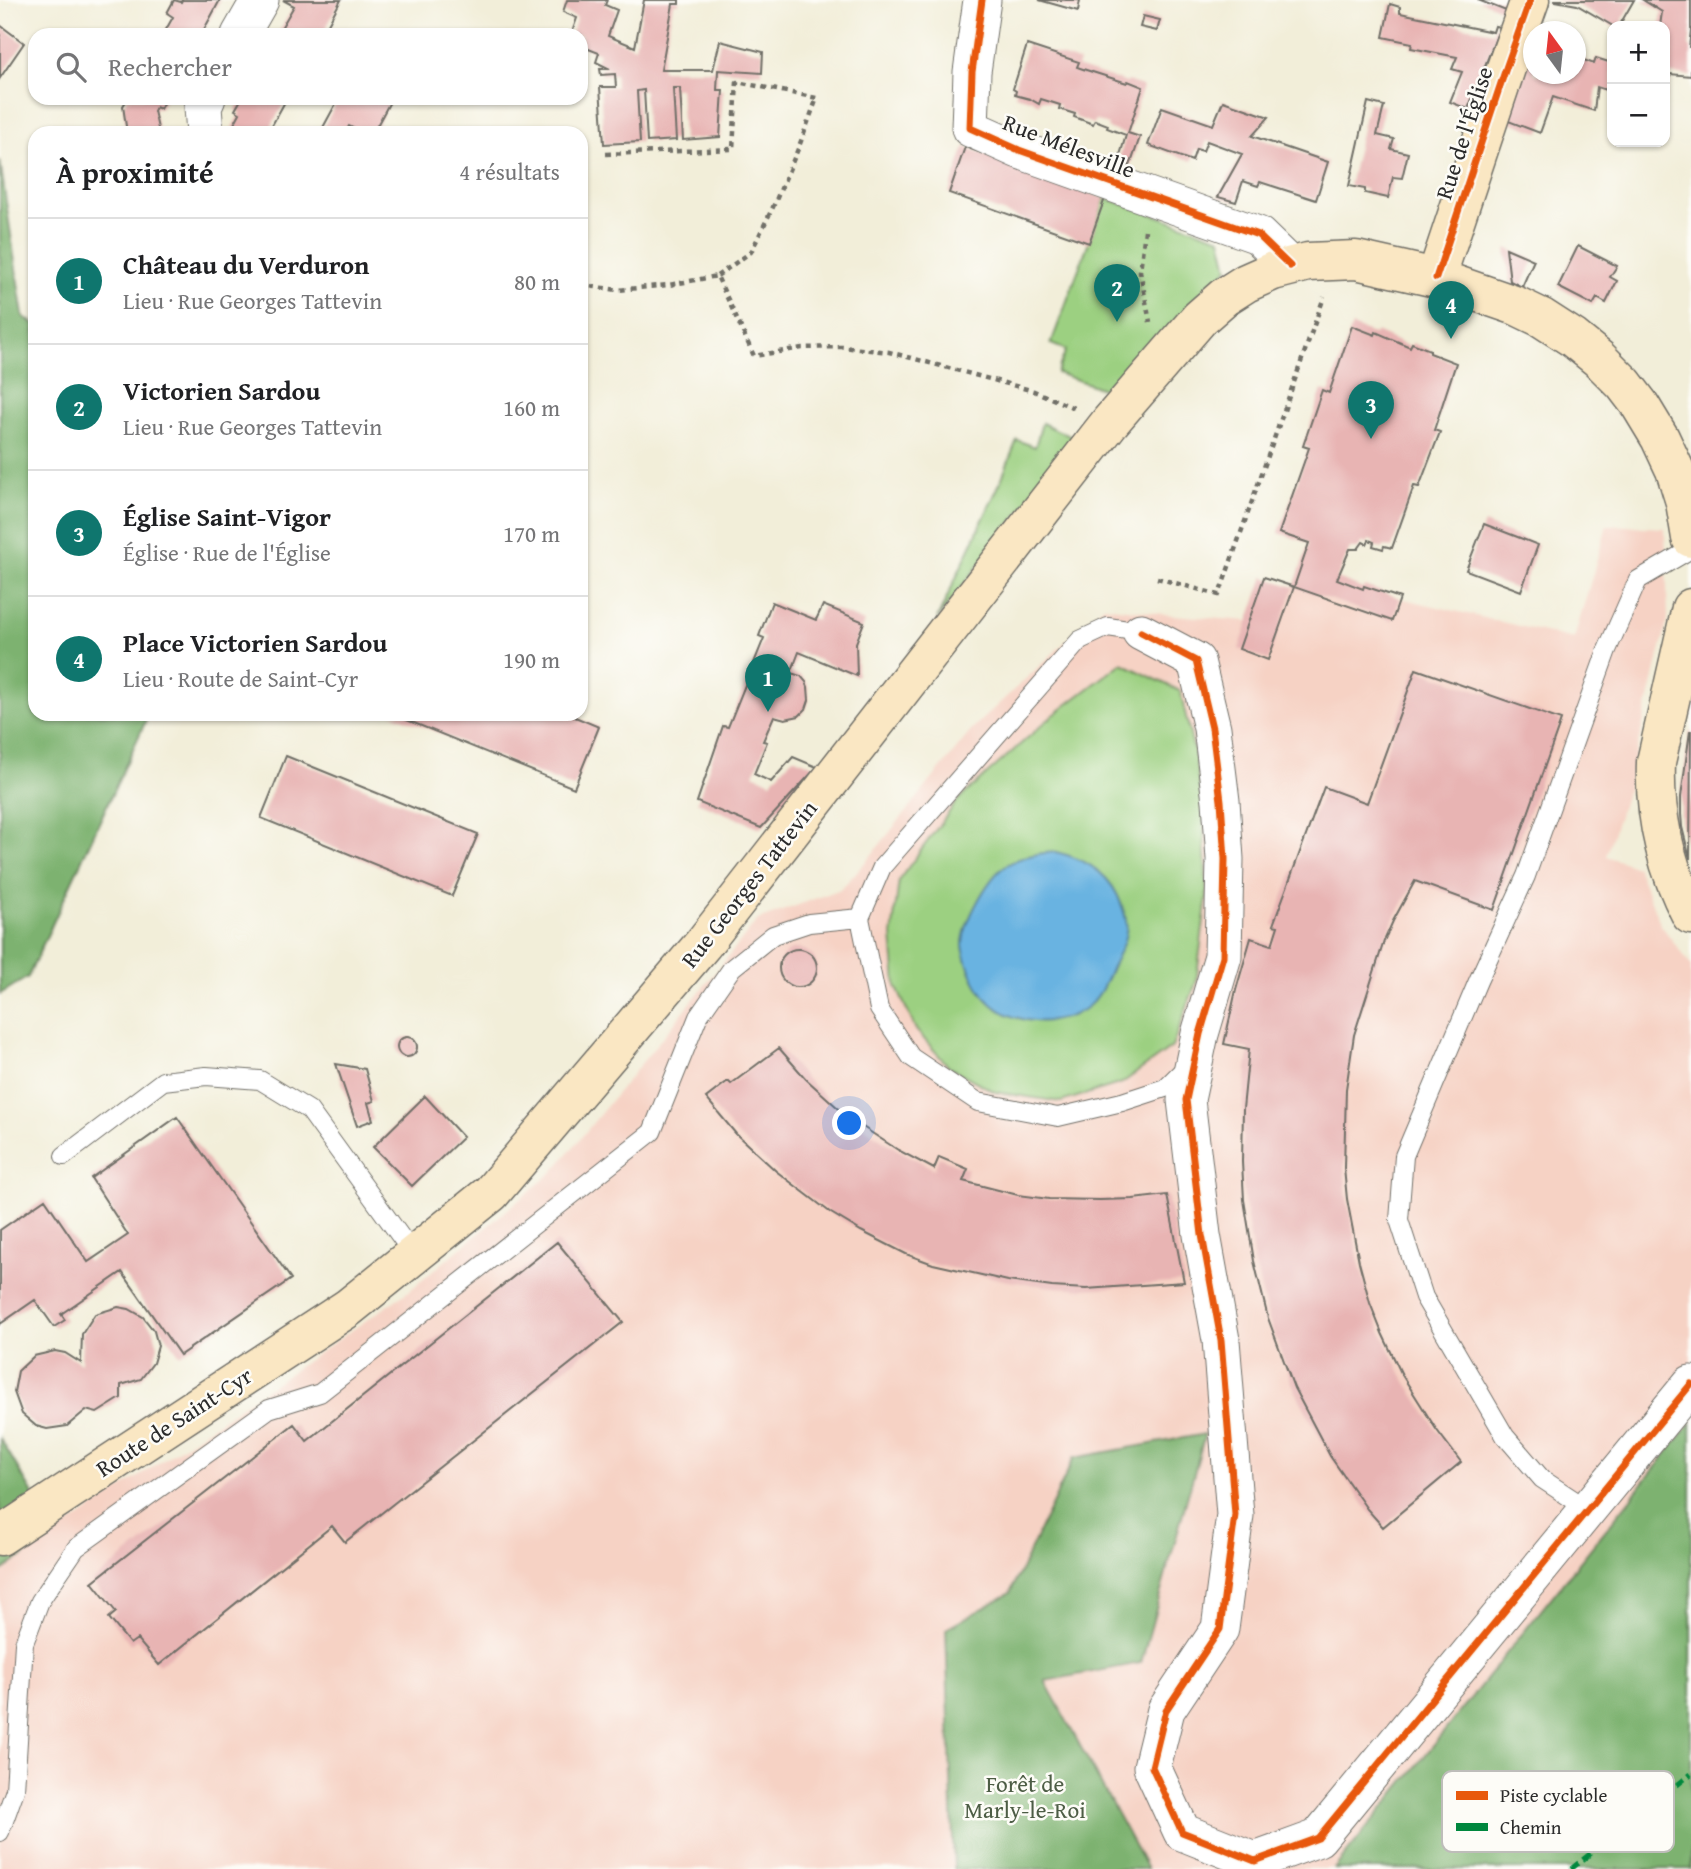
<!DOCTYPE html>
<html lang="fr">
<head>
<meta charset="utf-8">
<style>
	:root { --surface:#fff; --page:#f6f6f6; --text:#202124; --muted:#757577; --line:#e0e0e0; --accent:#0f766e }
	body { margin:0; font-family:"Gentium Book Plus",serif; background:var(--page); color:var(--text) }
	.controls { position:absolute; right:21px; top:21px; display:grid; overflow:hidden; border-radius:14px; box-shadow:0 2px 5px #0004 }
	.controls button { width:63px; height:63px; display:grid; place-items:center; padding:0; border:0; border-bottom:2px solid var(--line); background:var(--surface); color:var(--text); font:35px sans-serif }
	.compass { position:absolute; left:1523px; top:21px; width:63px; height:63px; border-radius:50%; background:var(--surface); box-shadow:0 2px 5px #0004; rotate:345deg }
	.you { position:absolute; left:850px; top:1124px; width:24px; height:24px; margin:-18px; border:5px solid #fff; border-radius:50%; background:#1a73e8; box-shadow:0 0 0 10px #1a73e833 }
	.badge { display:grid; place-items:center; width:46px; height:46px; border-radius:50%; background:var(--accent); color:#fff; font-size:23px; font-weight:700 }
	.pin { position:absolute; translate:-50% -58px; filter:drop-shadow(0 2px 4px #0008) }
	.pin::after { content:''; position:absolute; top:37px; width:24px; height:21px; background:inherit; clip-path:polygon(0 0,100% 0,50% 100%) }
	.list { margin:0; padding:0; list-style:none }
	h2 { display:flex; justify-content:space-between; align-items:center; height:91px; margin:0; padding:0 28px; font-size:30px }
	h2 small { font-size:23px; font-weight:400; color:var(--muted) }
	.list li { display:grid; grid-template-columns:46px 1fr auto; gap:21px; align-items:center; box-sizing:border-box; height:126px; padding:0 28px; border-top:2px solid var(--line) }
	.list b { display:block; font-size:26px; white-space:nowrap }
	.list p { margin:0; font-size:23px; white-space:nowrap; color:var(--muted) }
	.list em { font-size:23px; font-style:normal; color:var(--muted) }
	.icon { flex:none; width:38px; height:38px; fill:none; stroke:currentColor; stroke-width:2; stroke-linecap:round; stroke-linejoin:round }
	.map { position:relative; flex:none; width:1691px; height:1869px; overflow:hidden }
	.search { position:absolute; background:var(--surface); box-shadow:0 2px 5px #0004; left:28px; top:28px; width:560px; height:77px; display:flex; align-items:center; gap:18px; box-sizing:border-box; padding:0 24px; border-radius:21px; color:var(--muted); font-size:26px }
	.panel { position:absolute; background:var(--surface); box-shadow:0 2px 5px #0004; left:28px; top:126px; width:560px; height:595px; border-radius:21px }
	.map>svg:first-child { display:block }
	.built { fill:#f6d2c4 }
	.green { fill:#9cd081; stroke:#647e56; stroke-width:2 }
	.forest { fill:#7db26f; stroke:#546e4d; stroke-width:2 }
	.water { fill:#69b3e1; stroke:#4a6f86; stroke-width:2 }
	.building { fill:#e8b4b3 }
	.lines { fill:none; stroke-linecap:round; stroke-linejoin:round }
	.lane-casing { stroke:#716f68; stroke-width:20 }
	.street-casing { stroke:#716f68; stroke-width:39 }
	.secondary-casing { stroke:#716f68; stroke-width:41 }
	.path { stroke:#716f68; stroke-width:4.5; stroke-dasharray:5 5; stroke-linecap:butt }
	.lane { stroke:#fff; stroke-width:18 }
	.street { stroke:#fff; stroke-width:37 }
	.secondary { stroke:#fae7c3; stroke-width:38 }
	.quiet { stroke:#00873e; stroke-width:5; stroke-dasharray:10 5; stroke-linecap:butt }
	.cycleway-casing { stroke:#fdfcf7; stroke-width:11 }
	.cycleway { stroke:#e8590c; stroke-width:7 }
	.labels { text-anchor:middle; stroke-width:5; stroke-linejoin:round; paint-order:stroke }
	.street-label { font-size:23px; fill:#2b2b2b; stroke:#fdfcf7 }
	.park-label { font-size:23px; fill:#4d5d45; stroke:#fdfcf7 }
	.key { fill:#fdfcf7; stroke:#bebdba; stroke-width:2 }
	.key-label { font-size:19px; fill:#2b2b2b }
</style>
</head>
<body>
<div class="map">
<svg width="1691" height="1869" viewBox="0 0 1691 1869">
	<rect width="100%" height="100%" fill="#fdfcf7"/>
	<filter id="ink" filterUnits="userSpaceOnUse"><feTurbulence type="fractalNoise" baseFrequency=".0143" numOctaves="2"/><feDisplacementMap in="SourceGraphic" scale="14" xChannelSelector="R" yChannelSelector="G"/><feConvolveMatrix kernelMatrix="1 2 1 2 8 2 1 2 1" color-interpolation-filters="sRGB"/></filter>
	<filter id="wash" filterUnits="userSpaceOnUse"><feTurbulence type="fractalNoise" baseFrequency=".00686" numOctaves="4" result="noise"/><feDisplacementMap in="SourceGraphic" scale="28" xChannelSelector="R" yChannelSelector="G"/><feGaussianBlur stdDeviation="1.57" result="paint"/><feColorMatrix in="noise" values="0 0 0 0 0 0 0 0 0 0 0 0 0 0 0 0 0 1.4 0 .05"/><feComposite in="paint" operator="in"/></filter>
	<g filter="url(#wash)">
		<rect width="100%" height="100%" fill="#f2eed9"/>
		<path class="built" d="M1607 525 1665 528 1668 618 1628 787 1606 856 1637 867 1661 925 1691 966V1423L1334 1869H1147L1045 1681 1141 1662 1205 1434 1074 1458 1010 1593 946 1629 954 1869H0V1572L409 1291 553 1172 758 920 841 889 869 858 975 726 1104 606 1172 615 1248 621 1264 577 1391 621 1400 598 1574 639Z"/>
		<path class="green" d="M1105 198 1221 238 1228 268 1132 370 1109 391 1057 373 1066 350 1051 344Z
			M1042 423 1076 439 937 619 1000 483 1017 440 1035 447Z
			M1122 663 1180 691 1194 751 1203 809 1207 897 1196 983 1172 1047 1122 1083 1061 1102 995 1092 949 1067 916 1030 896 986 892 935 899 880 958 800 1051 717Z"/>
		<path class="forest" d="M0 161 23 316 35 325V714H149L28 977 0 994Z
			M1691 1423V1869H1334Z
			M1205 1434 1141 1663 1045 1681 1147 1869H954L946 1629 1010 1593 1074 1458Z
			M0 1438 56 1533 0 1572Z"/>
		<path class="water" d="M1056 852C1087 859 1112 875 1122 906 1125 914 1128 924 1126 932 1125 944 1117 956 1112 967 1105 983 1099 1000 1083 1010 1056 1027 1017 1025 993 1005 981 995 973 979 968 965 966 958 963 951 963 944 964 922 987 879 1005 866 1020 856 1039 853 1056 852Z"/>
		<g id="blocks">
			<path class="building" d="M174 0 181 2 182 0H220L201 35H163L173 17 167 13Z
				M283 0H341L322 35H277L294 6Z
				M567 0H607L605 5 617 10 608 36 635 47 644 0H679V4H673L661 70H713L720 41 763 52 762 73 718 70 717 90H723L720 137 683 140 680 88H673L676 140 647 142 644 90 637 91 640 142 604 144 600 87H616L615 74 601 75 600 69H610L596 62 599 53 581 46V35H571L577 18 563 12Z
				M1039 0H1080L1078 11Z
				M1478 0H1510L1506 11Z
				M1555 0H1634L1619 26H1613L1577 5 1555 1Z
				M1643 0H1691V29L1689 47H1691V76L1670 74 1666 100 1665 99V26H1660L1662 12Z
				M1390 4 1400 7V13L1493 32 1495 26 1500 27 1468 109 1450 102 1462 72 1452 69 1457 57 1411 48 1412 43 1383 37Z
				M1143 16 1160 20 1157 31 1140 27Z
				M0 25 24 43 0 78Z
				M1027 45 1079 62 1077 67 1083 69 1127 83 1128 81 1143 87 1128 133 1140 137 1130 166 1118 162 1126 135 1107 128 1108 125 1095 120 1093 124 1074 117 1075 114 1059 109 1060 105 1041 99 1039 104 1030 99 1015 95 1016 91 1013 89Z
				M1531 47 1534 48V74H1576V57L1594 64 1596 58 1612 63V92L1597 87 1594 111 1553 97 1540 133 1503 119Z
				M128 98H166L160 109 156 107 154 111 159 133H127L123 106Z
				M242 98H287L271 127 275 129 273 133H241L232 128 240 113 235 110Z
				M339 98H392L373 133H362L349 126 345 133H320Z
				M1223 101 1269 117 1252 136 1328 162 1316 200 1260 182 1258 186 1243 181 1236 202 1218 197 1242 154 1207 141 1203 151 1196 149 1192 161 1148 145 1162 107 1213 125Z
				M1368 102 1384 106 1377 135 1394 139 1391 149 1408 153 1402 178 1393 177 1388 198 1365 193V189L1349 186Z
				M965 147 1105 198 1089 243 949 193Z
				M1578 246 1617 266 1610 277 1617 281 1606 303 1597 298 1593 305 1558 287Z
				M1506 248 1534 260 1522 287 1510 281Z
				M1352 326 1375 335 1376 332 1410 347 1412 343 1430 350V353L1456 363 1434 430 1440 432 1419 487 1414 486 1392 548 1384 546 1383 549 1373 546 1374 542 1369 540 1367 544 1363 542 1358 549H1350L1337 579 1363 589 1364 586 1400 598 1392 621 1294 587 1309 543 1279 533 1309 448 1303 446 1322 390 1329 393Z
				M1484 524 1538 545 1521 591 1466 570Z
				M1264 577 1294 587 1268 660 1239 649Z
				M772 602 816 620 823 605 864 622 856 643 857 676 799 652 791 673 801 676 806 682 808 687 809 700 806 709 799 716 785 719 774 716 763 741 767 742 754 774 771 782 793 757 817 767 761 828 697 802 723 726 728 727 764 638 759 636Z
				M1416 669 1561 720 1494 910 1415 881 1393 921 1384 941 1354 1035 1346 1089 1344 1168 1347 1199 1359 1262 1370 1303 1382 1333 1402 1375 1436 1429 1461 1462 1383 1527 1367 1509 1330 1456 1294 1388 1268 1318 1254 1261 1244 1200 1242 1162 1243 1109 1249 1049 1224 1044 1236 990 1251 938 1272 945 1278 926 1273 925 1324 787 1367 803Z
				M392 714H568L599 727 574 788Z
				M1690 731H1691L1690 859 1682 827 1681 814V797Z
				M286 756 478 834 452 896 261 818Z
				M779 968a19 19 0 1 1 38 0a19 19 0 1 1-38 0Z
				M397 1047a10 10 0 1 1 20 0a10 10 0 1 1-20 0Z
				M779 1048 806 1079 849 1118 898 1150 934 1169 939 1157 968 1169 963 1181 1018 1195 1049 1199 1100 1200 1133 1199 1167 1195 1184 1282 1086 1289 1052 1287 1008 1281 933 1264 906 1254 861 1231 831 1213 776 1171 736 1134 706 1098 728 1081 731 1084Z
				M336 1064 365 1069 374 1101 368 1103 373 1120 357 1126Z
				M425 1096 463 1137 412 1186 373 1147Z
				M177 1117 291 1279 180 1355 122 1272 61 1314 65 1320 54 1327 35 1300 0 1324V1230L45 1199 88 1262 128 1235 91 1178Z
				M557 1242 623 1322 345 1542 332 1526 159 1665 137 1639 130 1644 109 1618 116 1612 92 1582 294 1424 307 1441Z
				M118 1307 129 1309 143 1317 154 1331 158 1346 153 1363 141 1379 121 1385V1398L97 1413 86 1410 67 1426 47 1429 36 1426 22 1414 14 1392 18 1371 34 1356 55 1351 65 1353 81 1363 82 1334 95 1314Z"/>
		</g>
	</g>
	<g filter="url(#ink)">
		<use href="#blocks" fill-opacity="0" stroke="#716f68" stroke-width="2"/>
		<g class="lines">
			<defs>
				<path id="lane" d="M1141 632 1108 627 1080 640 882 867 860 918 879 1009 911 1057 978 1102 1058 1117 1122 1102 1165 1088 1187 1066
					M64 1156 163 1081 206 1076 260 1080 309 1110 414 1255
					M1589 1510 1542 1479 1505 1436 1424 1297 1399 1220 1404 1156 1478 981 1526 876 1607 650 1638 580 1691 549
					M0 1832 15 1790 24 1643 40 1601 76 1548 269 1409 320 1393 652 1132 698 1017 732 968 773 935 809 923 860 918"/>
				<path id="street" d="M982 0 972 72 970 128 1019 150 1258 235 1290 266
					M240 35 260 0
					M205 133 203 107 207 98
					M1141 632 1196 661 1212 728 1221 801 1225 859 1223 956 1200 1034 1186 1100 1202 1235 1221 1340 1235 1515 1220 1629 1166 1710 1152 1767 1182 1832 1255 1861 1318 1838 1691 1384"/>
				<path id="secondary" d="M1436 278 1506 68 1530 0
					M1691 608 1656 762C1654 816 1666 868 1691 915
					M0 1536 348 1308 491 1193 703 944 1110 422 1200 318 1224 297 1246 283 1273 271 1308 262 1356 260 1436 278 1517 306 1542 318 1573 338 1599 359 1624 384 1640 405 1660 438 1675 470 1685 502 1691 538"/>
			</defs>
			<use href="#lane" class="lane-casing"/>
			<use href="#street" class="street-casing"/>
			<use href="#secondary" class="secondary-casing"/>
			<path class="path" d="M606 154 733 149 737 82 817 98 798 149 773 207 751 252 717 276
				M1145 230 1140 271 1150 322
				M581 285 618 290 669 285 717 276 754 356 802 348 842 347 889 352 1034 391 1074 408
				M1157 578 1219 595 1324 297"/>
			<use href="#lane" class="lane"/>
			<use href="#street" class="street"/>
			<use href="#secondary" class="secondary"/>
			<path class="quiet" d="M1571 1869 1691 1774"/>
			<defs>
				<path id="cycleway" d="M982 0 972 72 970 128 1019 150 1258 235 1290 266
					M1436 278 1506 68 1530 0
					M1141 632 1196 661 1212 728 1221 801 1225 859 1223 956 1200 1034 1186 1100 1202 1235 1221 1340 1235 1515 1220 1629 1166 1710 1152 1767 1182 1832 1255 1861 1318 1838 1691 1384"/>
			</defs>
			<use href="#cycleway" class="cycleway-casing"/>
			<use href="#cycleway" class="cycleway"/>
		</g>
	</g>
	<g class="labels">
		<g class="street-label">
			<text transform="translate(1464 133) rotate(-72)" y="8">Rue de l'Église</text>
			<text transform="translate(1069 146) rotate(21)" y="8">Rue Mélesville</text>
			<text transform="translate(749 884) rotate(-52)" y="8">Rue Georges Tattevin</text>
			<text transform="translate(174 1422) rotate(-33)" y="8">Route de Saint-Cyr</text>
		</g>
		<g class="park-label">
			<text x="1025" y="1792">Forêt de<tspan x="1025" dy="26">Marly-le-Roi</tspan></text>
		</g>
	</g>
	<rect x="1442" y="1771" width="232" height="81" rx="10" class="key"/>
	<rect x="1456" y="1791" width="32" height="9" fill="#e8590c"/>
	<rect x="1456" y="1823" width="32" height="8" fill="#00873e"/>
	<g class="key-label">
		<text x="1500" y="1802">Piste cyclable</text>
		<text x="1500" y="1834">Chemin</text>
	</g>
</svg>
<div class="controls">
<button>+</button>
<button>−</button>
</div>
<svg class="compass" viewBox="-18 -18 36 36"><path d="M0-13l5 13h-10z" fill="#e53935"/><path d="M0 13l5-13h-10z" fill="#757577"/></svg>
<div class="you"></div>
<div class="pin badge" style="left:768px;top:712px">1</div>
<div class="pin badge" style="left:1117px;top:322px">2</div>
<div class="pin badge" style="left:1371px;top:439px">3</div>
<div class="pin badge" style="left:1451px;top:339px">4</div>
<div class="search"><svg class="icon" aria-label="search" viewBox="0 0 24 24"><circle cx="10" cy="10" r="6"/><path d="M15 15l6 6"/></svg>Rechercher</div>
<section class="panel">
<h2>À proximité<small>4 résultats</small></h2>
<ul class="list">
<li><span class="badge">1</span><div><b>Château du Verduron</b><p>Lieu · Rue Georges Tattevin</p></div><em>80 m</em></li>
<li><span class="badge">2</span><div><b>Victorien Sardou</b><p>Lieu · Rue Georges Tattevin</p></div><em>160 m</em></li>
<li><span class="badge">3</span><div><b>Église Saint-Vigor</b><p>Église · Rue de l'Église</p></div><em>170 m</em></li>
<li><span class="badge">4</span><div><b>Place Victorien Sardou</b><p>Lieu · Route de Saint-Cyr</p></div><em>190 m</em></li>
</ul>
</section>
</div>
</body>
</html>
